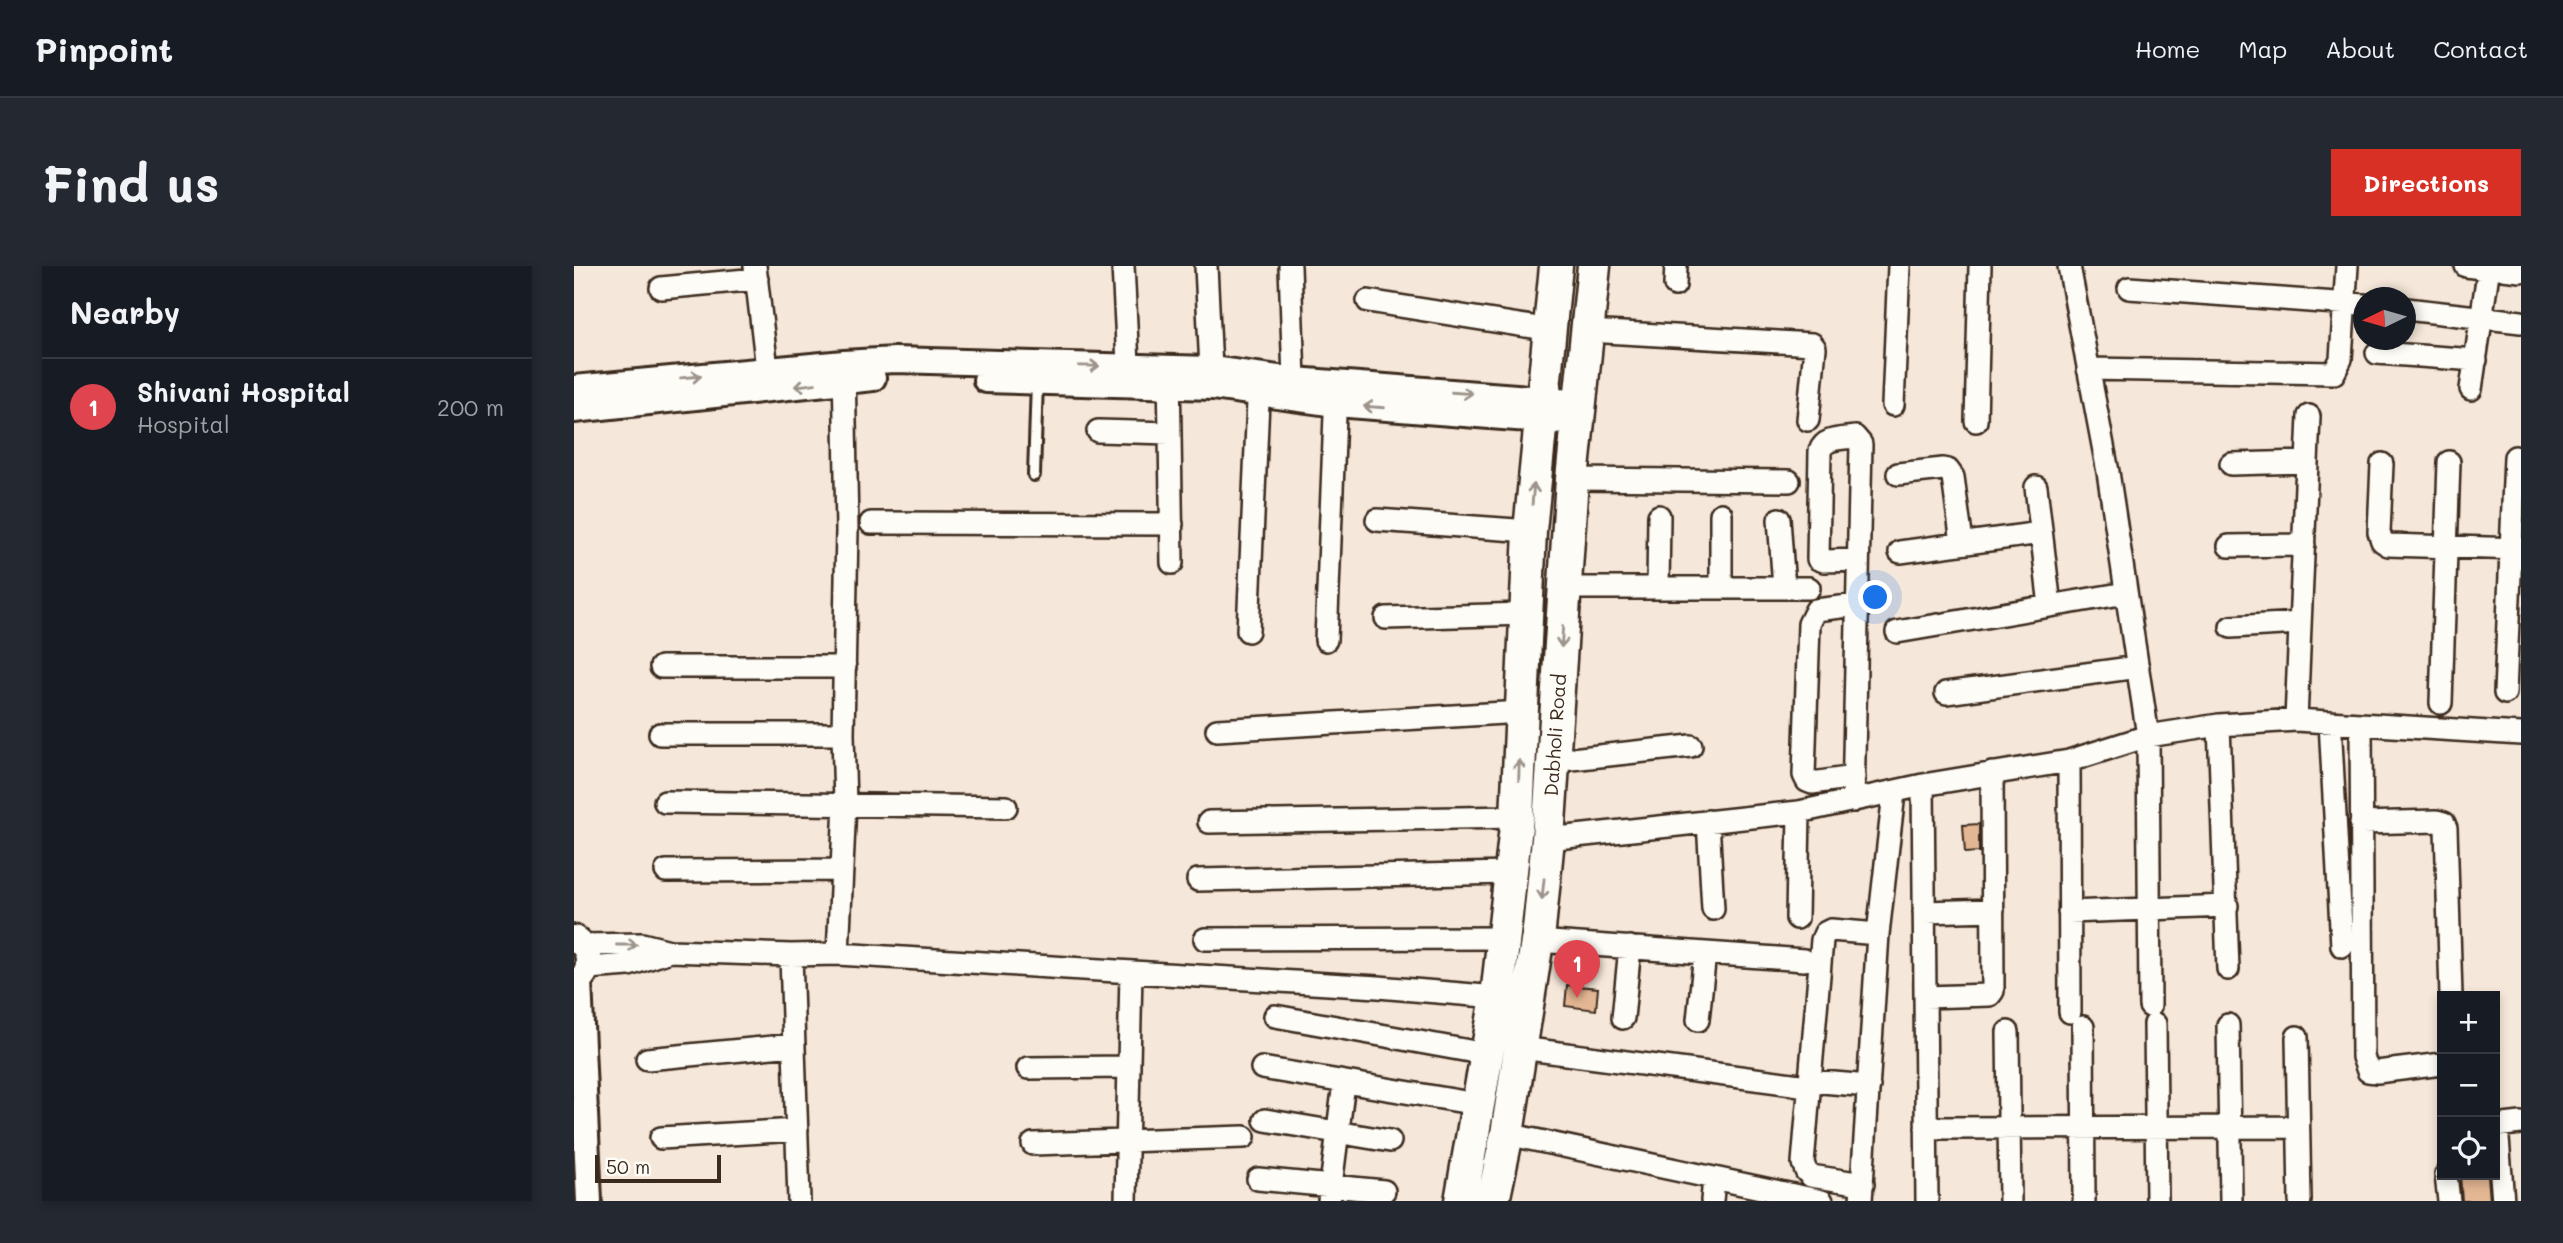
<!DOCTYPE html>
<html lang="en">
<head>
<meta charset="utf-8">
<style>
	:root { --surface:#171b24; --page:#242831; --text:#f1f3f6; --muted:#9ea1a6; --line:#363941; --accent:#d93025 }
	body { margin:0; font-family:Mali,sans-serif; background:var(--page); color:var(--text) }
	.controls { position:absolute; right:21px; bottom:21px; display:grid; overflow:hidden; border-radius:0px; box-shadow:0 4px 10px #0003 }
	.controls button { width:63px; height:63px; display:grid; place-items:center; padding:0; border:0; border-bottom:2px solid var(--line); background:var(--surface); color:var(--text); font:35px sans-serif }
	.compass { position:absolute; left:1779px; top:21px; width:63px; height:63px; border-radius:50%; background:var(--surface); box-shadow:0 4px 10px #0003; rotate:265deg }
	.scale { position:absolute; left:21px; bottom:18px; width:126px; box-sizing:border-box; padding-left:7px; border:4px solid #3b2a1e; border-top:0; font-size:19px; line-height:24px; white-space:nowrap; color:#3b2a1e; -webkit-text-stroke:5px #fdfcf7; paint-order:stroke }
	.you { position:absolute; left:1302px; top:332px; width:24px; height:24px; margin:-18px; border:5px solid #fff; border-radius:50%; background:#1a73e8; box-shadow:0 0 0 10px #1a73e833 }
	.badge { display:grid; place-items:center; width:46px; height:46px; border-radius:50%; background:var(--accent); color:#fff; font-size:23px; font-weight:700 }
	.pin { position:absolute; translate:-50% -58px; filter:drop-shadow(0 2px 4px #0008) }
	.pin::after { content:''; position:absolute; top:37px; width:24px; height:21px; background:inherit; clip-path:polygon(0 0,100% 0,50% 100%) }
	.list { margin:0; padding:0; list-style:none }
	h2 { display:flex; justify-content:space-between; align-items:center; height:91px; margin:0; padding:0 28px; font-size:30px }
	h2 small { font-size:23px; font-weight:400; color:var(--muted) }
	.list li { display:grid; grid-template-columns:46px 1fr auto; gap:21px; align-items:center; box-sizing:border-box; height:98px; padding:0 28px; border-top:2px solid var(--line) }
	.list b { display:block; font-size:26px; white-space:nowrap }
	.list p { margin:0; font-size:23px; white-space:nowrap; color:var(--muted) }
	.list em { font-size:23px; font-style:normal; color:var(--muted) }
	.icon { flex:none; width:38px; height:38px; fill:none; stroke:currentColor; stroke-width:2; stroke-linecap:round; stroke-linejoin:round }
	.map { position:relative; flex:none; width:1947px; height:935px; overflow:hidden; border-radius:0px }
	header { display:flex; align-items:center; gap:42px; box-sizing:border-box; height:98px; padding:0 35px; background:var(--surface); border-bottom:2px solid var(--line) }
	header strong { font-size:33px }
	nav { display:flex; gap:38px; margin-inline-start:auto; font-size:24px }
	.intro { display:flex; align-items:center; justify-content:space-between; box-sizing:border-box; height:168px; padding:0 42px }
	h1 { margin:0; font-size:49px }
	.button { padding:18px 32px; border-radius:0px; background:var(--accent); color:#fff; font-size:24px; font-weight:700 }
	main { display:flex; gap:42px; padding:0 42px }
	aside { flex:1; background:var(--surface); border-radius:0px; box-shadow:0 4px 10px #0003 }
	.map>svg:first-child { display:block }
	.building { fill:#e3b793; stroke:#3b2a1e; stroke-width:2 }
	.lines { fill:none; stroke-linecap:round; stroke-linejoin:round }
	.service-casing { stroke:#3b2a1e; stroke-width:16 }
	.minor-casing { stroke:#3b2a1e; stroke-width:26 }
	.tertiary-casing { stroke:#3b2a1e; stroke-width:30 }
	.primary-casing { stroke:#3b2a1e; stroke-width:37 }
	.service { stroke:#fdfcf7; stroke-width:10 }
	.minor { stroke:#fdfcf7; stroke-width:21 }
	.tertiary { stroke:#fdfcf7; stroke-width:24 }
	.primary { stroke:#fdfcf7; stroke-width:32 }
	.oneway { stroke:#9c938a }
	.labels { text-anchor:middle; stroke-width:5; stroke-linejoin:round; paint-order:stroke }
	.street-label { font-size:19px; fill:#3b2a1e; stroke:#fdfcf7 }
</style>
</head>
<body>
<header>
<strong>Pinpoint</strong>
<nav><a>Home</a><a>Map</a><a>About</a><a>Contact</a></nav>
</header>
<div class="intro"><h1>Find us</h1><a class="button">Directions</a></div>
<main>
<aside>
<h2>Nearby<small></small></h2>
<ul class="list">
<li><span class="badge" style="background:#e0444e">1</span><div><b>Shivani Hospital</b><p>Hospital</p></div><em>200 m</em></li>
</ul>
</aside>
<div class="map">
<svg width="1947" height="935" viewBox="0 0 1947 935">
	<rect width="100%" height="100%" fill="#f5e7d9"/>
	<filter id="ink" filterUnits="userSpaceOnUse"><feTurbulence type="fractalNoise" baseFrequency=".0143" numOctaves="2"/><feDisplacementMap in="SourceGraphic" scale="14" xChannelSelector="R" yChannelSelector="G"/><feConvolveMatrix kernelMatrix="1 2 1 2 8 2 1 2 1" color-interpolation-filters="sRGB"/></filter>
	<g filter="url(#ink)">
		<path class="building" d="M1405 558V586L1391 587 1389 559Z
			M993 719 1024 722 1022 744 991 740Z
			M1886 909H1914L1916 935H1888Z"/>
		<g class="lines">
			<defs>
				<path id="service" d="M460 209 463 115"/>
				<path id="minor" d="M181 0 195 120
					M549 0 555 117
					M632 0 637 103
					M716 0 720 114
					M1892 0 1915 3
					M1929 3 1947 5
					M1101 19 1102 0
					M87 22 183 13
					M1555 22 1790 39
					M794 35 977 64
					M1832 43 1947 56
					M1014 65 1238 78 1241 82 1234 154
					M1803 87 1902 94
					M595 103 598 297
					M1514 103 1760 107 1767 93 1773 0
					M1897 123 1915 0
					M1319 139 1325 0
					M1402 155 1406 0
					M524 165 596 167
					M1657 198 1733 196
					M1808 198 1805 266 1808 275 1814 279 1947 283
					M1324 208 1369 203 1374 204 1379 211 1388 277
					M998 213 1215 215
					M1462 221 1476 340
					M1205 253 1210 322
					M803 254 956 265
					M297 257 598 258
					M1655 280 1730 279
					M1326 286 1467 267
					M1084 321 1085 250
					M1147 321V248
					M991 322H1235
					M812 352 951 348
					M1657 361 1726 357
					M674 365 685 112
					M1323 366 1552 327
					M752 374 762 124
					M87 401H271
					M1372 427 1564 401
					M1931 427 1941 191
					M1867 437 1875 196
					M1722 454 1735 150
					M1756 456 1768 680
					M1787 458 1789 791 1794 805 1803 806 1868 798
					M1645 459 1654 703
					M643 464 947 446
					M86 468H269
					M979 495 1117 480
					M1495 495 1496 746
					M1280 511 1238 517 1233 515 1230 509 1235 358 1242 344 1283 339
					M1349 519 1353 935
					M1279 535 1287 178 1281 171C1268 173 1251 171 1246 185L1244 293 1250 295 1284 294
					M91 536 432 541
					M1134 555 1139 643
					M635 556 943 551
					M1787 557 1863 555 1870 557 1872 562 1877 730
					M974 573 1225 546 1349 519 1495 495 1574 470 1534 206 1495 0
					M92 605 268 604
					M624 614 935 607
					M1350 646 1419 644
					M1495 646 1653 640
					M1223 652 1225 546
					M631 673 931 672
					M963 675 1230 694
					M9 679 68 678 96 685 217 689 264 688 804 721 923 731
					M264 688 271 538 269 468 273 264 270 99
					M217 689 225 935
					M14 702 55 699 96 685
					M1351 731 1416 729 1419 725 1418 507
					M1576 740 1574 470 1645 459 1722 454 1947 468
					M701 750 912 788
					M1049 752 1056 681
					M1124 754 1131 687
					M1581 758 1583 935
					M1654 759 1657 935
					M1509 761 1510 935
					M1434 766 1436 935
					M1723 771 1726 935
					M947 782 1226 819
					M73 793 220 779
					M454 802 555 801
					M688 802 903 838
					M1236 815 1295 820
					M691 854 816 875
					M1921 860 1947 857
					M1923 860 1929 935
					M1352 862 1724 861
					M933 868 1248 935
					M87 872 223 864
					M459 878 670 871
					M1872 909 1875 935
					M684 913 810 925
					M1289 918 1237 910 1232 905 1229 897 1248 674 1251 667 1257 664 1304 668
					M552 935 557 706
					M755 935 770 817
					M1138 935 1140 912
					M1287 935 1304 668 1320 527"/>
				<path id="tertiary" d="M412 114 639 121 762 138 1005 157
					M0 122 270 97 321 94 637 103 720 114 1007 136
					M0 144 299 112
					M0 672C19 683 19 707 0 718
					M5 715 15 935"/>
				<path id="primary" d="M887 935 923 731 943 551 956 265 982 0
					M919 935 933 868 965 663 974 573 998 213 1020 0"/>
			</defs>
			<use href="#service" class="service-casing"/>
			<use href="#minor" class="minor-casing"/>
			<use href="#tertiary" class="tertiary-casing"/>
			<use href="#primary" class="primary-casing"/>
			<use href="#service" class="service"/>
			<use href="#minor" class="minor"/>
			<use href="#tertiary" class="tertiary"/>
			<use href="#primary" class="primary"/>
		</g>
		<defs><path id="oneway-shaft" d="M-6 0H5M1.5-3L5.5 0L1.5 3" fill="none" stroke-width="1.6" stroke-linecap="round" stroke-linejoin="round" transform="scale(1.75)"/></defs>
		<g class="oneway">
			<use href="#oneway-shaft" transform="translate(515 100) rotate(1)"/>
			<use href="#oneway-shaft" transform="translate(117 111) rotate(-5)"/>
			<use href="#oneway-shaft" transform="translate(231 119) rotate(173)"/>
			<use href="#oneway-shaft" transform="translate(888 127) rotate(4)"/>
			<use href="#oneway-shaft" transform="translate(800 141) rotate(-176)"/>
			<use href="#oneway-shaft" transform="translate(959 228) rotate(-85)"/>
			<use href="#oneway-shaft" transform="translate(988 371) rotate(94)"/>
			<use href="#oneway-shaft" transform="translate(945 504) rotate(-88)"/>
			<use href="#oneway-shaft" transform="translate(969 623) rotate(96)"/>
			<use href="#oneway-shaft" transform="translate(53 679)"/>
		</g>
	</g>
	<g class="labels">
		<g class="street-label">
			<text transform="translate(981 469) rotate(-86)" y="7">Dabholi Road</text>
		</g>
	</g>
</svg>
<div class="controls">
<button>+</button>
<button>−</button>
<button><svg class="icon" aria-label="locate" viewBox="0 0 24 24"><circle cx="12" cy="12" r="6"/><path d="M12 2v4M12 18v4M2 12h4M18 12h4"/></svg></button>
</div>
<svg class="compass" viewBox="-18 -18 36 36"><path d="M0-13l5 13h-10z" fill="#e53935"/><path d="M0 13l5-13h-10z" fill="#9ea1a6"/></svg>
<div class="scale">50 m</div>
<div class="you"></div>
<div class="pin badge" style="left:1003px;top:732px;background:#e0444e">1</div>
</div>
</main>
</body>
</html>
